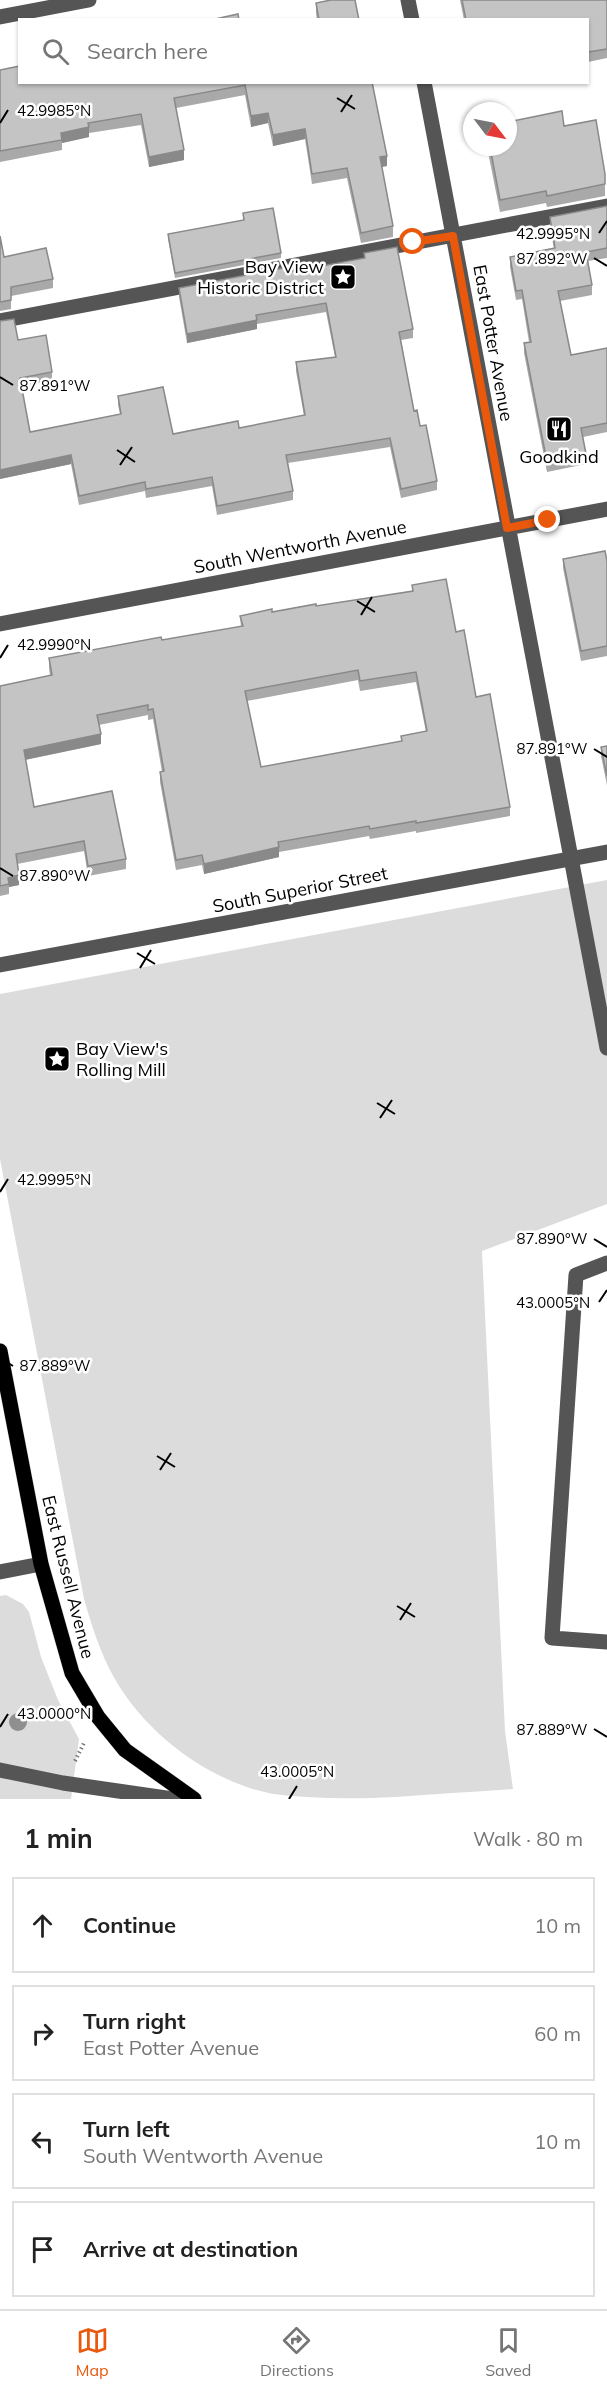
<!DOCTYPE html>
<html lang="en">
<head>
<meta charset="utf-8">
<style>
	:root { --surface:#fff; --page:#f2f2f2; --text:#222; --muted:#767676; --line:#e0e0e0; --accent:#ea580c }
	body { margin:0; font-family:Mulish,sans-serif; background:var(--page); color:var(--text) }
	.compass { position:absolute; left:463px; top:102px; width:54px; height:54px; border-radius:50%; background:var(--surface); box-shadow:0 2px 4px #0004; rotate:122deg }
	.stop { position:absolute; width:18px; height:18px; margin:-14px; border:4px solid #ea580c; border-radius:50%; background:#fff }
	.stop.end { background:#ea580c; border-color:#fff; box-shadow:0 2px 6px #0008 }
	.list { margin:0; padding:0; list-style:none }
	h2 { display:flex; justify-content:space-between; align-items:center; height:78px; margin:0; padding:0 24px; font-size:26px }
	h2 small { font-size:20px; font-weight:400; color:var(--muted) }
	.list li { display:grid; grid-template-columns:39px 1fr auto; gap:18px; align-items:center; box-sizing:border-box; height:96px; margin:0 12px 12px; padding:0 12px; border:2px solid var(--line); border-radius:0px }
	.list b { display:block; font-size:22px; white-space:nowrap }
	.list p { margin:0; font-size:20px; white-space:nowrap; color:var(--muted) }
	.list em { font-size:20px; font-style:normal; color:var(--muted) }
	.icon { flex:none; width:33px; height:33px; fill:none; stroke:currentColor; stroke-width:2; stroke-linecap:round; stroke-linejoin:round }
	.map { position:relative; flex:none; width:607px; height:1799px; overflow:hidden }
	.search { position:absolute; background:var(--surface); box-shadow:0 2px 4px #0004; left:18px; right:18px; top:18px; height:66px; display:flex; align-items:center; gap:15px; box-sizing:border-box; padding:0 21px; border-radius:0px; color:var(--muted); font-size:22px }
	.sheet { height:510px; background:var(--surface) }
	nav { display:flex; justify-content:space-around; align-items:center; box-sizing:border-box; height:84px; border-top:2px solid var(--line); background:var(--surface); font-size:16px; color:var(--muted) }
	nav a { display:grid; justify-items:center; gap:3px }
	nav .on { color:var(--accent) }
	.map>svg:first-child { display:block }
	.green { fill:#dcdcdc }
	.lines { fill:none; stroke-linecap:round; stroke-linejoin:round }
	.major-casing { stroke:#dbdbdb; stroke-width:16 }
	.path { stroke:#777; stroke-width:4; stroke-dasharray:1.5 3; stroke-linecap:butt }
	.minor { stroke:#555; stroke-width:15 }
	.major { stroke:#000; stroke-width:15 }
	.tree { fill:#8f8f8f }
	.wall { fill:#a9a9a9; fill-rule:evenodd }
	.shaded-wall { fill:#898989 }
	.building { fill:#c4c4c4; stroke:#898989; stroke-width:1.5; fill-rule:evenodd }
	.route { stroke:#ea580c; stroke-width:8 }
	.ticks { fill:none; stroke:#000; stroke-width:2 }
	.labels { text-anchor:middle; stroke-width:5; stroke-linejoin:round; paint-order:stroke }
	.poi-label { font-size:18px; fill:#000; stroke:#fff; text-anchor:end }
	.street-label { font-size:18px; fill:#000; stroke:#fff }
	.ticks-label { font-size:15px; text-anchor:middle; fill:#000; stroke:#fff; stroke-width:5; stroke-linejoin:round; paint-order:stroke }
</style>
</head>
<body>
<div class="map">
<svg width="607" height="1799" viewBox="0 0 607 1799">
	<rect width="100%" height="100%" fill="#fff"/>
	<path class="green" d="M607 880V1204L482 1251 505 1731 513 1789C474 1792 434 1794 395 1797 355 1799 313 1799 273 1794 206 1781 139 1729 109 1668 98 1646 91 1623 84 1599L0 1159V994Z
		M6 1595 23 1604 29 1612 41 1657 58 1700 79 1739 71 1799H0V1596Z"/>
	<g class="lines">
		<defs>
			<path id="major" d="M0 1351 41 1564 72 1673 98 1717 125 1750 194 1799"/>
		</defs>
		<use href="#major" class="major-casing"/>
		<path class="path" d="M75 1761 85 1741"/>
		<path class="minor" d="M408 0 412 20
			M0 17 89 0
			M424 82 607 1048
			M0 321 607 206
			M0 624 607 509
			M0 965 607 852
			M607 1263 576 1275 552 1638 607 1642
			M0 1572 41 1564
			M0 1770 63 1783 173 1799"/>
		<use href="#major" class="major"/>
	</g>
	<circle class="tree" cx="18" cy="1722" r="9"/>
	<path class="wall" d="M460 0H607V58L588 62V20H464Z
		M316 3 359 20H317L316 13Z
		M0 70 372 82 387 166 382 167 393 226V237L361 243 347 178 312 184 305 139 273 146 268 123 251 127 245 95 176 108 184 160 149 167 141 125 89 133V137L62 143V150L0 162Z
		M564 126 605 174V196L547 207 546 203 500 212 487 147H508Z
		M607 206V258L588 261 592 285V295L560 301 571 355 607 348V432L583 437 586 454V464L547 472 524 353V343L529 342 522 299 516 300 510 267V257L554 249 550 227V217Z
		M243 213 281 253V258L175 278 168 239V234L243 220Z
		M0 236 4 257 53 279V288L11 296V309L0 311Z
		M364 253 413 329V338L401 340 414 411 420 426 437 481V490L401 498 390 447 288 463 293 491V500L217 515 212 486 146 498 145 491 79 505 71 464 0 479V321L18 340 52 372V381L21 386 30 432 120 414 118 405V396L173 434 239 428 304 416 296 371V362L335 357 326 312 257 324V329L187 343 179 297V288L285 273 364 258Z
		M563 559 607 561V656L581 661 563 568Z
		M412 585 456 632 510 807V816L416 833V831L370 839 369 836 279 852V857L204 874 202 865 176 870 160 782V772H162L153 719 148 720V715L99 725 101 744 25 760 34 807 126 859V869L88 876 84 851 17 864 19 885 9 887V894L0 896V686L50 676 49 668V658L162 640 241 627 240 616 316 606 412 591ZM358 680 360 691 416 682 426 732 401 736V742L261 767 247 701Z
		M607 746V785L601 756V747Z"/>
	<path class="shaded-wall" d="M268 113V123L251 127V116Z
		M89 127V137L62 143 61 133Z
		M305 129V139L273 146V135Z
		M184 150V160L149 167V157Z
		M387 156V166L380 167V157Z
		M257 320V329L187 343V334Z
		M71 455V464L0 479V470Z
		M101 734V744L24 760V750Z
		M279 847V857L204 874V864Z
		M19 875V885L9 887 8 878Z"/>
	<path class="building" d="M331 0H355L359 20H319L316 3Z
		M462 0H607V49L588 52V20H466Z
		M238 14 239 20H211Z
		M20 66V82H372L387 156 380 157 393 226 361 233 347 168 312 174 305 129 273 135 268 113 251 116 245 85 174 98 184 150 149 157 141 114 88 123 89 127 61 133 62 140 0 151V70Z
		M562 111 564 126 596 120 605 174V184L547 196 546 191 500 200 490 147H508V122Z
		M607 206V248L586 252 592 285 558 291 571 355 607 348V423L581 428 586 454 547 462 524 343 531 342 522 290 516 291 510 257 555 248 550 217Z
		M273 208 281 253 175 273 168 234 244 220 243 213Z
		M0 236 4 257 46 248 53 279 11 287V300L0 302Z
		M397 247 413 329 399 332 414 411 417 410 420 426 426 425 437 481 401 489 390 438 286 455 293 491 217 506 212 477 146 489 145 482 79 496 71 455 0 470V321L14 319 18 340 46 335 52 372 20 378 30 432 121 414 118 396 163 387 173 434 238 421 239 428 305 415 296 362 336 357 326 303 256 315 257 320 187 334 179 288 284 268 285 273 365 258 364 253Z
		M605 551 607 561V646L581 651 563 559Z
		M446 579 456 632 464 630 476 697 490 694 510 807 416 823V821L370 829 369 826 278 842 279 847 204 864 202 855 176 860 160 772 164 771 153 709 148 710V705L97 715 101 734 24 750 34 807 112 791 126 859 88 866 84 841 16 854 19 875 8 878 9 884 0 886V686L52 675 49 658 161 637 162 640 243 626 240 616 272 609V612L316 604V606L413 591 412 585ZM358 670 360 681 416 672 427 731 401 736 402 741 261 767 245 691Z
		M607 746V776L601 747Z"/>
	<g class="lines">
		<path class="route" d="M413 242 453 236 507 528 548 520"/>
	</g>
	<path class="ticks" d="M337 98 355 109M341 112 352 95M0 123 8 110M599 233 607 221M594 258 607 266M0 377 13 385M117 450 135 462M120 465 132 447M357 601 375 612M361 615 372 597M0 658 8 645M594 749 607 757M0 868 13 876M137 953 155 964M140 968 151 950M377 1103 395 1114M380 1118 392 1100M0 1192 8 1179M594 1239 607 1247M599 1302 607 1290M0 1358 13 1366M157 1456 175 1467M160 1470 171 1453M397 1606 415 1617M400 1620 411 1603M0 1727 8 1714M594 1729 607 1737M289 1799 297 1786"/>
	<defs>
		<symbol id="sight-square" viewBox="-11 -11 22 22"><rect x="-9" y="-9" width="18" height="18" rx="4" fill="#000" stroke="#fff"/><path d="M0-6L1.8-2.2L6-1.7L2.9 1.2L3.7 5.4L0 3.3L-3.7 5.4L-2.9 1.2L-6-1.7L-1.8-2.2Z" fill="#fff"/></symbol>
		<symbol id="restaurant-square" viewBox="-11 -11 22 22"><rect x="-9" y="-9" width="18" height="18" rx="4" fill="#000" stroke="#fff"/><path d="M-5-6h1v4h1v-4h1v4h1v-4h1v5L-1.5 .5V6h-2V.5L-5-1ZM5-6V6H3V1.5H1.5Q1.5-4 5-6Z" fill="#fff"/></symbol>
	</defs>
	<g fill-rule="evenodd">
		<use href="#sight-square" x="328" y="262" width="30" height="30"/>
		<use href="#restaurant-square" x="544" y="414" width="30" height="30"/>
		<use href="#sight-square" x="42" y="1044" width="30" height="30"/>
	</g>
	<g class="labels">
		<g class="poi-label">
			<text x="324" y="273">Bay View<tspan x="324" dy="21">Historic District</tspan></text>
			<text x="559" y="463" text-anchor="middle">Goodkind</text>
			<text x="76" y="1055" text-anchor="start">Bay View's<tspan x="76" dy="21">Rolling Mill</tspan></text>
		</g>
		<g class="street-label">
			<text transform="translate(493 343) rotate(80)" y="6">East Potter Avenue</text>
			<text transform="translate(300 547) rotate(-11)" y="6">South Wentworth Avenue</text>
			<text transform="translate(300 890) rotate(-11)" y="6">South Superior Street</text>
			<text transform="translate(68 1577) rotate(76)" y="6">East Russell Avenue</text>
		</g>
	</g>
	<g class="ticks-label">
		<text x="54" y="116">42.9985°N</text>
		<text x="553" y="239">42.9995°N</text>
		<text x="552" y="264">87.892°W</text>
		<text x="55" y="391">87.891°W</text>
		<text x="54" y="650">42.9990°N</text>
		<text x="552" y="754">87.891°W</text>
		<text x="55" y="881">87.890°W</text>
		<text x="54" y="1185">42.9995°N</text>
		<text x="552" y="1244">87.890°W</text>
		<text x="553" y="1308">43.0005°N</text>
		<text x="55" y="1371">87.889°W</text>
		<text x="54" y="1719">43.0000°N</text>
		<text x="552" y="1735">87.889°W</text>
		<text x="297" y="1777">43.0005°N</text>
	</g>
</svg>
<svg class="compass" viewBox="-18 -18 36 36"><path d="M0-13l5 13h-10z" fill="#e53935"/><path d="M0 13l5-13h-10z" fill="#767676"/></svg>
<div class="stop" style="left:413px;top:242px"></div>
<div class="stop end" style="left:548px;top:520px"></div>
<div class="search"><svg class="icon" aria-label="search" viewBox="0 0 24 24"><circle cx="10" cy="10" r="6"/><path d="M15 15l6 6"/></svg>Search here</div>
</div>
<section class="sheet">
<h2>1 min<small>Walk · 80 m</small></h2>
<ul class="list">
<li><svg class="icon" aria-label="ahead" viewBox="0 0 24 24"><path d="M12 20V5M6 11l6-6 6 6"/></svg><div><b>Continue</b></div><em>10 m</em></li>
<li><svg class="icon" aria-label="right" viewBox="0 0 24 24"><path d="M7 20v-9h11M14 6l5 5-5 5"/></svg><div><b>Turn right</b><p>East Potter Avenue</p></div><em>60 m</em></li>
<li><svg class="icon" aria-label="left" viewBox="0 0 24 24"><path d="M17 20v-9H6M10 6l-5 5 5 5"/></svg><div><b>Turn left</b><p>South Wentworth Avenue</p></div><em>10 m</em></li>
<li><svg class="icon" aria-label="arrive" viewBox="0 0 24 24"><path d="M6 21V4h12l-3 4 3 4H6"/></svg><div><b>Arrive at destination</b></div></li>
</ul>
</section>
<nav>
<a class="on"><svg class="icon" aria-label="map" viewBox="0 0 24 24"><path d="M3 6l6-2 6 2 6-2v14l-6 2-6-2-6 2zM9 4v14M15 6v14"/></svg>Map</a>
<a><svg class="icon" aria-label="directions" viewBox="0 0 24 24"><path d="M12 3l9 9-9 9-9-9zM9 14v-3h6M13 9l2 2-2 2"/></svg>Directions</a>
<a><svg class="icon" aria-label="saved" viewBox="0 0 24 24"><path d="M7 4h10v16l-5-4-5 4z"/></svg>Saved</a>
</nav>
</body>
</html>
